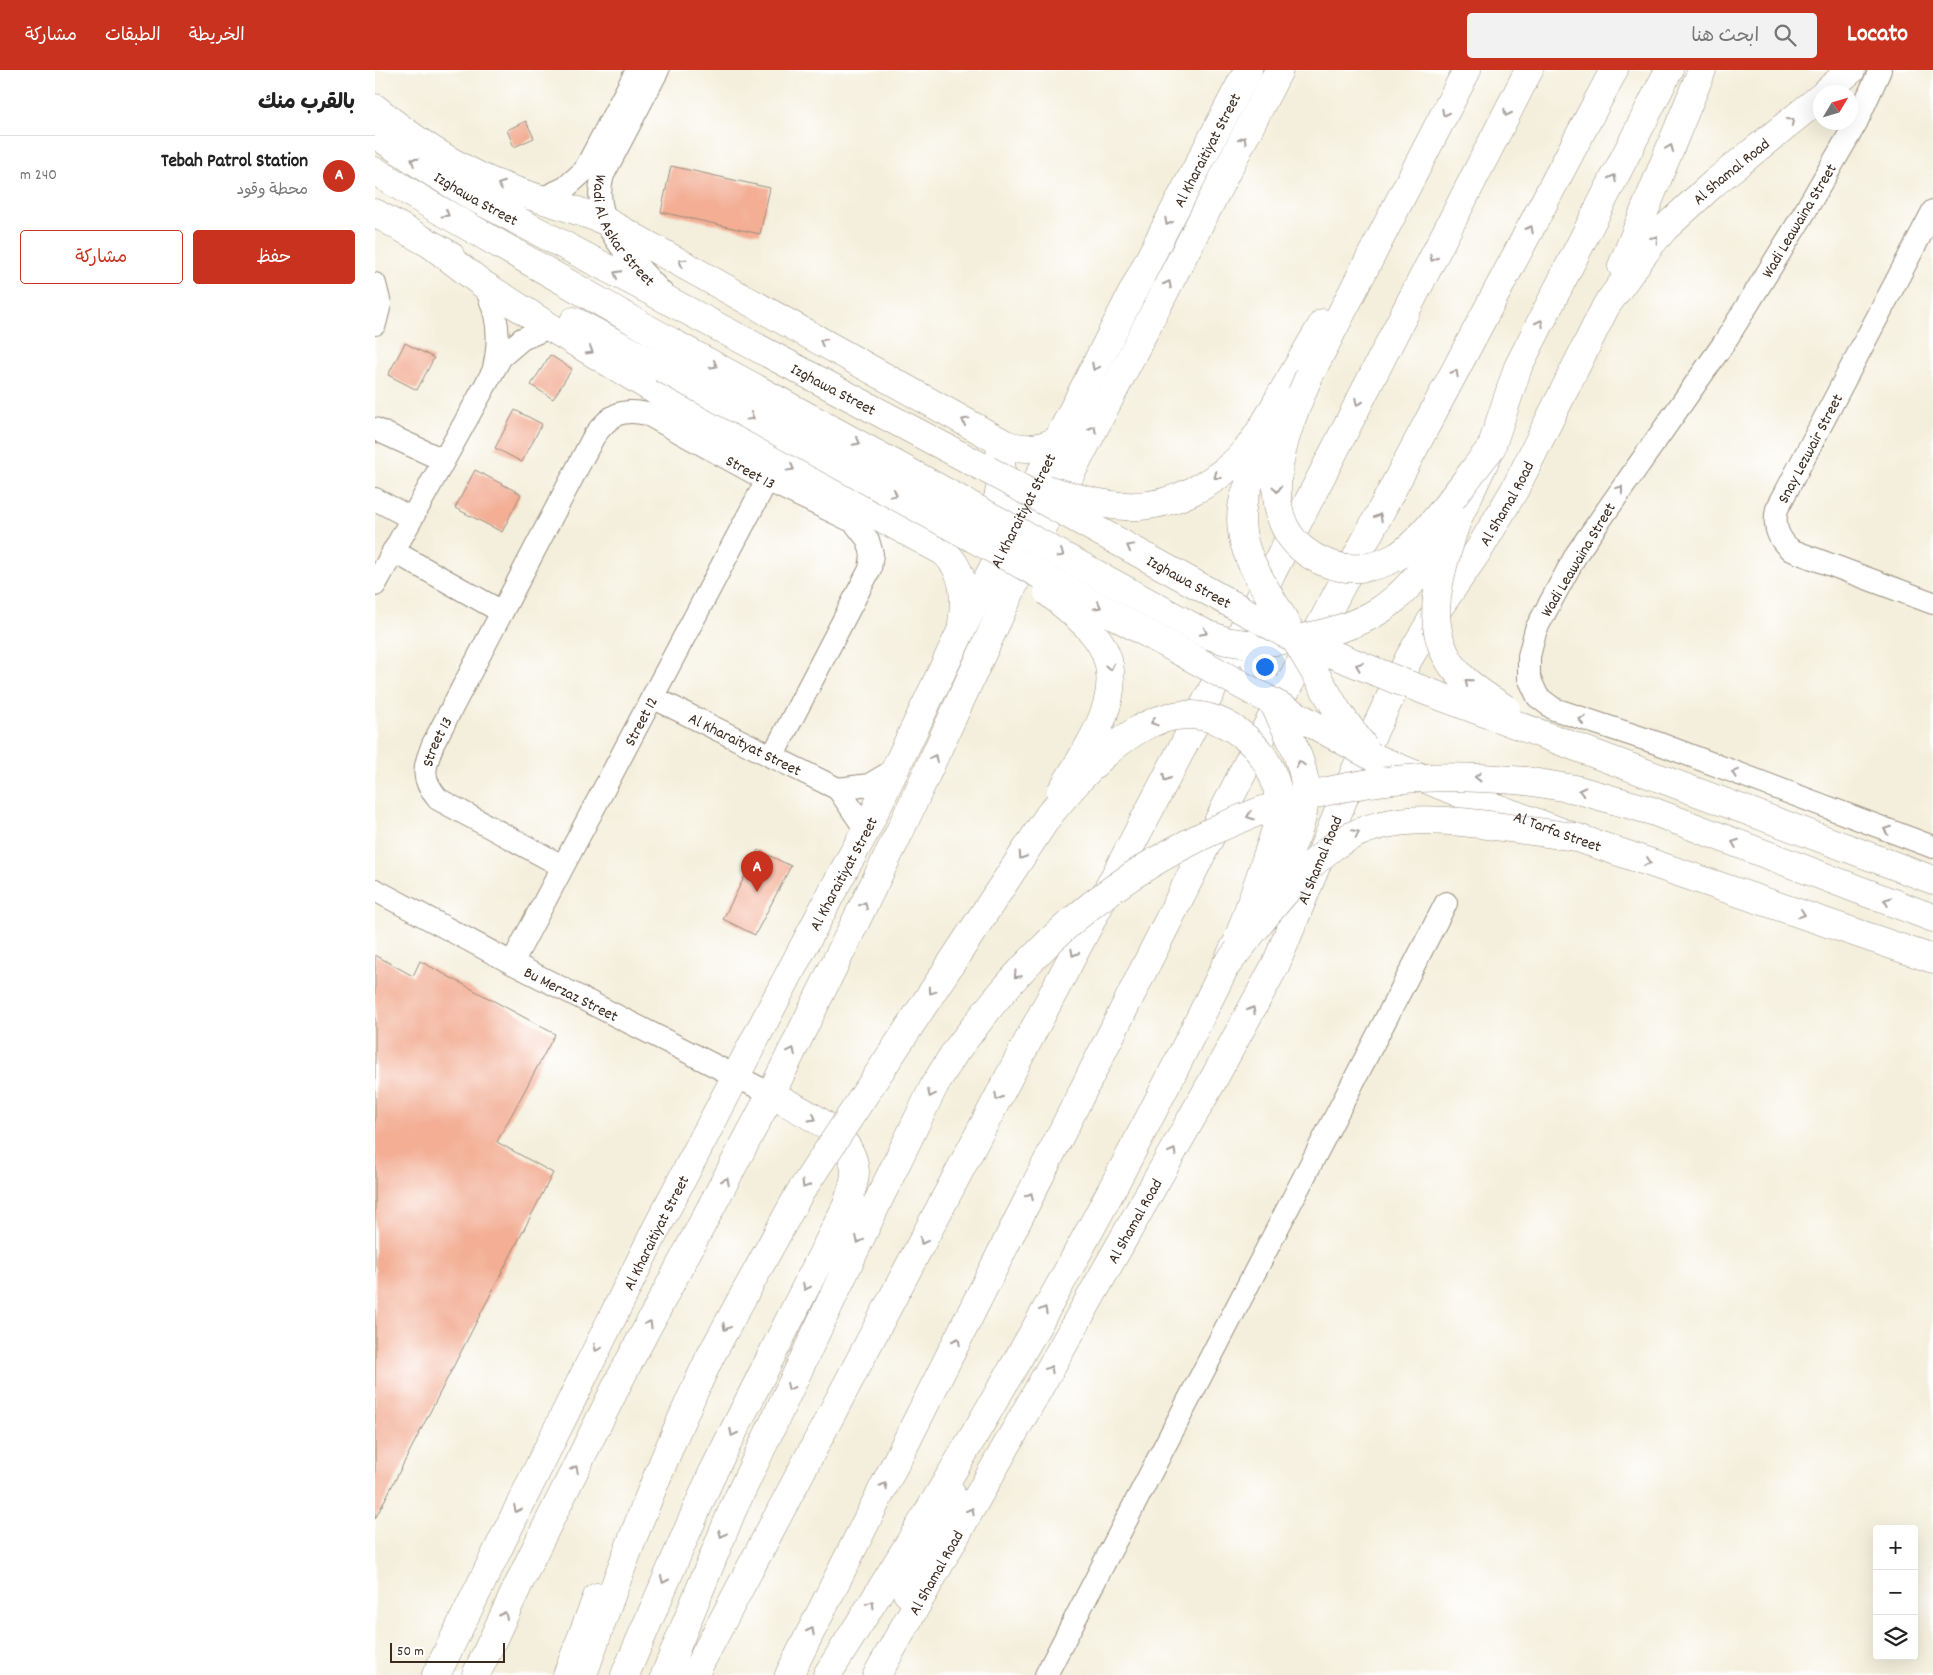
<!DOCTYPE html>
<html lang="ar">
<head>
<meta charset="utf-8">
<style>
	:root { --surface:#fff; --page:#f2f2f2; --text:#222; --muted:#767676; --line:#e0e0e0; --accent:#c8321e }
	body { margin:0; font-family:Dekko,"Playpen Sans Arabic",sans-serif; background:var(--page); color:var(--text); direction:rtl }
	.controls { position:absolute; right:15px; bottom:15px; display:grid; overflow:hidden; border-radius:5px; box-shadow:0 5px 20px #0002 }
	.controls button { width:45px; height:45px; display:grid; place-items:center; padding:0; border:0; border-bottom:1px solid var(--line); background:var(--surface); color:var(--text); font:25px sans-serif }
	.compass { position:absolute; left:1438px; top:15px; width:45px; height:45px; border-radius:50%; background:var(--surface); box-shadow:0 5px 20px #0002; rotate:52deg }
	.scale { position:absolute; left:15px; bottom:12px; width:115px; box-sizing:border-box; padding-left:5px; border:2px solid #3b2a1e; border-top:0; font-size:14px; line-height:18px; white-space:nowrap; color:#3b2a1e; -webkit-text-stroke:4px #fff; paint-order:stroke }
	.you { position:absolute; left:889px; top:596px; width:18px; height:18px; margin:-12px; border:4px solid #fff; border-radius:50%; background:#1a73e8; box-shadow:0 0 0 8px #1a73e833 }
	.badge { display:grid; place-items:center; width:32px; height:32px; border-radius:50%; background:var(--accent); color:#fff; font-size:16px; font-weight:700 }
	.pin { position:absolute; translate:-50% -41px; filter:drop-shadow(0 1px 2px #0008) }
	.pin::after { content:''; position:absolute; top:26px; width:18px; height:15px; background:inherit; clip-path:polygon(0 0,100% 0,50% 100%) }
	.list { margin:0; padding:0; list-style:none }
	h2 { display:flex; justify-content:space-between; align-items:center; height:65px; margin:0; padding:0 20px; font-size:21px }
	h2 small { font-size:16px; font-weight:400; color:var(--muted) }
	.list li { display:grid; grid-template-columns:32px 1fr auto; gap:15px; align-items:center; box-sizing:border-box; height:80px; padding:0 20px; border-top:1px solid var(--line) }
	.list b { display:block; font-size:19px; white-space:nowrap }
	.list p { margin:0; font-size:16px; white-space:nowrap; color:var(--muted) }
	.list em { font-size:16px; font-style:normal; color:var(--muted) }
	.actions { display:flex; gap:10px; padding:15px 20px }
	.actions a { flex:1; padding:11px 0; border:1px solid var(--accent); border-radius:5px; text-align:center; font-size:18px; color:var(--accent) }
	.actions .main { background:var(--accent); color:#fff }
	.icon { flex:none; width:28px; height:28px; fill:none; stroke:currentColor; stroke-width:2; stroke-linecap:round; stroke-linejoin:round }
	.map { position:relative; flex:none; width:1558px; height:1605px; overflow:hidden; direction:ltr }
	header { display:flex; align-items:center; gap:30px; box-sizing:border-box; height:70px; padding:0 25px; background:var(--accent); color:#fff }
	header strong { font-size:24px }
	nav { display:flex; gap:28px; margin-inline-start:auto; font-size:18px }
	.search { width:350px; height:45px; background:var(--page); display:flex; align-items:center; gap:12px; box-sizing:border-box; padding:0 18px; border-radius:5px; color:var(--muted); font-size:19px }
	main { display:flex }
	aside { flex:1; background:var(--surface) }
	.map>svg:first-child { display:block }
	.building { fill:#f3ae94 }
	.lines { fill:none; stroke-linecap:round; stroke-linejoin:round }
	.minor-casing { stroke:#988c7d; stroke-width:24 }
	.major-casing { stroke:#988c7d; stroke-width:29 }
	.highway-casing { stroke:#988c7d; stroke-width:29 }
	.minor { stroke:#fff; stroke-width:22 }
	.major { stroke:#fff; stroke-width:28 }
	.highway { stroke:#fff; stroke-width:28 }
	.major-bridge-casing { stroke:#988c7d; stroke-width:29; stroke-linecap:butt }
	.highway-bridge-casing { stroke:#988c7d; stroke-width:29; stroke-linecap:butt }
	.major-bridge { stroke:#fff; stroke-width:28 }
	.highway-bridge { stroke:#fff; stroke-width:28 }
	.oneway { stroke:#a79f9a }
	.labels { text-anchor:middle; stroke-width:4.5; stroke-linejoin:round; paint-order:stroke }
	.street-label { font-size:16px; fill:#3b2a1e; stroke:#fff }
</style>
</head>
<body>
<header>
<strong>Locato</strong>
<div class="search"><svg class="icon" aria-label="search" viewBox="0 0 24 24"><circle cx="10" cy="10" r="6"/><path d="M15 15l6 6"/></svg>ابحث هنا</div>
<nav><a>الخريطة</a><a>الطبقات</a><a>مشاركة</a></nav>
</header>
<main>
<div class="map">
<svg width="1558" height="1605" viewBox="0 0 1558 1605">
	<rect width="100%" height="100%" fill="#fff"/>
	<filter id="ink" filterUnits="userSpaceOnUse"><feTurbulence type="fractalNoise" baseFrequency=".02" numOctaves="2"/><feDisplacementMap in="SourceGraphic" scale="10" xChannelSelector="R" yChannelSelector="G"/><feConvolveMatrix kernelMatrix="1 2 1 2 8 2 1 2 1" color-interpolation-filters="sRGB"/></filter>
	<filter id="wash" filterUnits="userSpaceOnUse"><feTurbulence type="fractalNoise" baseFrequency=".0096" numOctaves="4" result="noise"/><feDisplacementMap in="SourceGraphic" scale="20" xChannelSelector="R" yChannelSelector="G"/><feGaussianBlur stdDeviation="1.12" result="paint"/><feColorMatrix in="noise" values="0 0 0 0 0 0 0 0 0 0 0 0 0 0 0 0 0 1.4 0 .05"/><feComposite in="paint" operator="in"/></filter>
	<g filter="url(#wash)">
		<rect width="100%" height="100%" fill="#f4efdc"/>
		<g id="blocks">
			<path class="building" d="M151 51 159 68 139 77 132 60Z
				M296 96 395 118 385 164 286 142Z
				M30 273 59 288 42 320 13 305Z
				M175 285 197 299 178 329 156 315Z
				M140 340 167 354 147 392 120 378Z
				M100 400 146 424 127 462 80 438Z
				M383 780 416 796 380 865 348 849Z
				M0 885 38 906 45 891 180 964 122 1072 178 1103 0 1449Z"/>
		</g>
	</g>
	<g filter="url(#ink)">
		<use href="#blocks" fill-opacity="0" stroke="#988c7d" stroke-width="1"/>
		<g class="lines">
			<defs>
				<g id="minor">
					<path id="s1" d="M283 0 228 105C213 153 259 191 288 224"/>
					<path d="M1505 0 1481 53 1425 150 1349 273 1202 483 1161 559 1154 586V608L1163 627 1179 639 1285 674 1558 777"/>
					<path d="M166 129 190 118 209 101 262 0"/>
					<path d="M1558 141 1402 439C1398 456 1403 469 1416 480L1558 533"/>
					<path d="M0 214 5 234 0 254"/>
					<path d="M109 215C123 243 126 267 119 298"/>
					<path d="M0 359 68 390"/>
					<path d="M0 429 36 448"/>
					<path d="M18 481 127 542"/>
					<path d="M0 515 126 287 147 269 175 257"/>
					<path id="s2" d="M279 628 463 719 491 760"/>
					<path d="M463 719 494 715 521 699"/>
					<path id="s3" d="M187 796 63 729C45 708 49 698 58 674L219 366C235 345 245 338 272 344L392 410 479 452 493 470 497 484 495 499 397 687"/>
					<path id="s4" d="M0 820 137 893 396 1024"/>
					<path id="s5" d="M137 893 392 410"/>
					<path d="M671 1605 1071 833"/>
				</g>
				<g id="major">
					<path d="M1451 22 1476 0"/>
					<path d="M0 38C36 68 75 94 117 112 154 127 193 136 230 151L630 374C649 381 665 379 683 370"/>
					<path id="s6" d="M0 64 55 101 100 128 613 400"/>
					<path d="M0 101 52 133 296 272"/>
					<path d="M0 143 75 185"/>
					<path d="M58 176 109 215 175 257 354 365 569 482C590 501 591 527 587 554"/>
					<path d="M1247 196 1327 0"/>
					<path d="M199 251 287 298"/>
					<path d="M904 328 948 253"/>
					<path d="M599 463C623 446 630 413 625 385"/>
					<path d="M899 634 872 574 920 569 913 557"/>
					<path d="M1177 668 1558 810"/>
					<path id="s7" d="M998 687 1106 732 1200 767 1558 889"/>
					<path d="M532 1523 576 1423"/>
					<path id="s8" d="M61 1605 281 1159 457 822 491 760 586 561 788 162 873 0"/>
					<path d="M101 1605 155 1490 246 1307 396 1024 525 761 642 508 904 0"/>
					<path d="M192 1605 222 1527"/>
					<path id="s9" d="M502 1605 837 1012 901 894 980 701 1034 588 1065 536 1105 478 1140 419 1231 236 1276 174 1290 158 1339 113 1446 27"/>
				</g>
				<path id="highway" d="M934 306 1092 0
					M1082 450 1116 378 1143 297 1294 0
					M1151 711 1200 719 1277 741 1558 848
					M208 1605C245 1497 286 1390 335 1287
					M250 1605 337 1404 472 1135C475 1124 480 1113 480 1102 478 1060 426 1042 396 1024
					M290 1605 357 1441 504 1129 560 1014 580 982
					M319 1605 814 665 1154 0
					M414 1605 870 698 1239 0
					M452 1605C602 1370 740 1127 860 876"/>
			</defs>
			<use href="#minor" class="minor-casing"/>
			<use href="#major" class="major-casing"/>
			<use href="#highway" class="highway-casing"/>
			<use href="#minor" class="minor"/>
			<use href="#major" class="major"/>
			<use href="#highway" class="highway"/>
			<defs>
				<g id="major-bridge">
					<path d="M296 272 831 564 851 571 872 574"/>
					<path d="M287 298 998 687"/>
					<path d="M901 363C890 382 878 401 871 422 853 471 888 513 911 553"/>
					<path id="s10" d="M613 400 920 569 1024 611 1177 668"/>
					<path d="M671 419C697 426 723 435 750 436 796 439 845 412 874 377 886 361 895 345 904 328"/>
					<path d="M1082 450C1066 501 1043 560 1085 605 1098 619 1115 629 1131 639"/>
					<path d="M673 522C688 535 706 548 718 563 762 616 713 675 686 722"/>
					<path d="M920 569C993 557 1026 535 1066 474"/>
					<path d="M920 569 963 642 989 677"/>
					<path d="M881 838C903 800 937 756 929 708 924 682 910 658 899 634"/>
					<path d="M850 897C880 860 914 812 950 783 998 743 1055 748 1113 755 1142 759 1171 763 1200 767"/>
				</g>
				<path id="highway-bridge" d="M934 306C909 364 869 459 951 493 974 502 1000 499 1021 487 1050 470 1093 406 1116 378
					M580 982C606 948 630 916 660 886 753 790 886 724 1019 710 1063 705 1107 707 1151 711
					M335 1287 424 1124 674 745C721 688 793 604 871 668 891 685 905 712 904 738 904 755 897 771 892 786 883 813 874 839 864 866"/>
			</defs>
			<use href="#major-bridge" class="major-bridge-casing"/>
			<use href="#highway-bridge" class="highway-bridge-casing"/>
			<use href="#major-bridge" class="major-bridge"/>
			<use href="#highway-bridge" class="highway-bridge"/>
		</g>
		<defs><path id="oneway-chevron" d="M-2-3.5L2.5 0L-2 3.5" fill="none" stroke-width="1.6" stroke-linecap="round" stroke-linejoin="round" transform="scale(1.25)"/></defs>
		<g class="oneway">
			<use href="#oneway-chevron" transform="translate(1070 43) rotate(117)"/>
			<use href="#oneway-chevron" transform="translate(1132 43) rotate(117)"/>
			<use href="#oneway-chevron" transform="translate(1416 51) rotate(-39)"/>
			<use href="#oneway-chevron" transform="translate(868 70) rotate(-63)"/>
			<use href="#oneway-chevron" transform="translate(1295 78) rotate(-68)"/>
			<use href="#oneway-chevron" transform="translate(39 91) rotate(-147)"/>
			<use href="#oneway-chevron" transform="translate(1238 108) rotate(-63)"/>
			<use href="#oneway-chevron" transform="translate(126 115) rotate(-159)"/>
			<use href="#oneway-chevron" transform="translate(71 144) rotate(30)"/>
			<use href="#oneway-chevron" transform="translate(793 152) rotate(118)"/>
			<use href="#oneway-chevron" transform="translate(1155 159) rotate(-62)"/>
			<use href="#oneway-chevron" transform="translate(1280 169) rotate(-49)"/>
			<use href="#oneway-chevron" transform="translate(1058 188) rotate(117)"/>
			<use href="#oneway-chevron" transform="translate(307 192) rotate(-151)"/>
			<use href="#oneway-chevron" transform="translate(242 204) rotate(-152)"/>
			<use href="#oneway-chevron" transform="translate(793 214) rotate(-63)"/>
			<use href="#oneway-chevron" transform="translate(1165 253) rotate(-63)"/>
			<use href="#oneway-chevron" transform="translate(448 272) rotate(-151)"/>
			<use href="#oneway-chevron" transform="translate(215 281) rotate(31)"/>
			<use href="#oneway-chevron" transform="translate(339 295) rotate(28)"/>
			<use href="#oneway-chevron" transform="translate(720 297) rotate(117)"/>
			<use href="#oneway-chevron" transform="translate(1080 303) rotate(-62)"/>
			<use href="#oneway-chevron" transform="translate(983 332) rotate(117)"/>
			<use href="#oneway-chevron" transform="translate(376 347) rotate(29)"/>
			<use href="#oneway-chevron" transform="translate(590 351) rotate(-151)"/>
			<use href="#oneway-chevron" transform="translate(718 359) rotate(-63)"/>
			<use href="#oneway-chevron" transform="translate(482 372) rotate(28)"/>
			<use href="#oneway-chevron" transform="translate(416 398) rotate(29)"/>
			<use href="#oneway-chevron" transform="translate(842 406) rotate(143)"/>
			<use href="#oneway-chevron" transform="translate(902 419) rotate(89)"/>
			<use href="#oneway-chevron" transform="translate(1245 419) rotate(-53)"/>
			<use href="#oneway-chevron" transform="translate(519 424) rotate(29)"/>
			<use href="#oneway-chevron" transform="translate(1004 447) rotate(-62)"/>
			<use href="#oneway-chevron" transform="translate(755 477) rotate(-151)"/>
			<use href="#oneway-chevron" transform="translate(686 484) rotate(29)"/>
			<use href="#oneway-chevron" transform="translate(723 536) rotate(28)"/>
			<use href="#oneway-chevron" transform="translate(829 562) rotate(27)"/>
			<use href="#oneway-chevron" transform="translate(984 596) rotate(-159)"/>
			<use href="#oneway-chevron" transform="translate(735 597) rotate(78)"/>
			<use href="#oneway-chevron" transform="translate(1093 612) rotate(-139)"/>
			<use href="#oneway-chevron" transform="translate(1207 650) rotate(-163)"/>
			<use href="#oneway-chevron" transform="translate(779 652) rotate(161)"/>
			<use href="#oneway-chevron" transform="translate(559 688) rotate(-65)"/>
			<use href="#oneway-chevron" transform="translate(925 694) rotate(-106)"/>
			<use href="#oneway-chevron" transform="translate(1360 703) rotate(-159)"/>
			<use href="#oneway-chevron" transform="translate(1103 707) rotate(-180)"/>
			<use href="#oneway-chevron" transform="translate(791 708) rotate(118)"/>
			<use href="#oneway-chevron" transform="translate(1207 721) rotate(-166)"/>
			<use href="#oneway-chevron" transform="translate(875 746) rotate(159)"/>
			<use href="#oneway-chevron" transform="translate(1512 760) rotate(-159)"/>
			<use href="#oneway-chevron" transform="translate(981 763) rotate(-27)"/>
			<use href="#oneway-chevron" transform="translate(1360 773) rotate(-159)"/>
			<use href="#oneway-chevron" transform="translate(647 786) rotate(123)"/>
			<use href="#oneway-chevron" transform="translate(1273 792) rotate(19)"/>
			<use href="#oneway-chevron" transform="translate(1512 831) rotate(-159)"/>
			<use href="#oneway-chevron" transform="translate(489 835) rotate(-64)"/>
			<use href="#oneway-chevron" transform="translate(1427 844) rotate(19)"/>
			<use href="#oneway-chevron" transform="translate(699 883) rotate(118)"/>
			<use href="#oneway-chevron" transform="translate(642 905) rotate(133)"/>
			<use href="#oneway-chevron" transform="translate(557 921) rotate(124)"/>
			<use href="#oneway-chevron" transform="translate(877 940) rotate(-62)"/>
			<use href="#oneway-chevron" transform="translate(417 981) rotate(-64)"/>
			<use href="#oneway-chevron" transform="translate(556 1024) rotate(116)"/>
			<use href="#oneway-chevron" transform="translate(623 1027) rotate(118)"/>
			<use href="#oneway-chevron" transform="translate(438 1048) rotate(30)"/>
			<use href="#oneway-chevron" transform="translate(798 1082) rotate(-61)"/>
			<use href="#oneway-chevron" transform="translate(351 1111) rotate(-63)"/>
			<use href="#oneway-chevron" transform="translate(430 1115) rotate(122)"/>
			<use href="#oneway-chevron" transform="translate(655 1126) rotate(-63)"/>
			<use href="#oneway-chevron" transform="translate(484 1170) rotate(116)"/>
			<use href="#oneway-chevron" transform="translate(548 1171) rotate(118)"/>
			<use href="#oneway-chevron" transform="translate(431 1217) rotate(116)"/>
			<use href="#oneway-chevron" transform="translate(669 1240) rotate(-61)"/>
			<use href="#oneway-chevron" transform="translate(274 1254) rotate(-61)"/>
			<use href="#oneway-chevron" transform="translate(351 1257) rotate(118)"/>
			<use href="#oneway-chevron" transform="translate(582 1271) rotate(-63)"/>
			<use href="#oneway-chevron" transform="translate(222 1278) rotate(116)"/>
			<use href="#oneway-chevron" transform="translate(675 1299) rotate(-61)"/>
			<use href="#oneway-chevron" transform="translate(415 1317) rotate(115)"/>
			<use href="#oneway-chevron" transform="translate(358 1363) rotate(117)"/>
			<use href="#oneway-chevron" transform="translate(200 1399) rotate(-64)"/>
			<use href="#oneway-chevron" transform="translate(509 1416) rotate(-63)"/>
			<use href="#oneway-chevron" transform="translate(142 1439) rotate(116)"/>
			<use href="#oneway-chevron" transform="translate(596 1441) rotate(-61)"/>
			<use href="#oneway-chevron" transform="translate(347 1464) rotate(112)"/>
			<use href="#oneway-chevron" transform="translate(289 1510) rotate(114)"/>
			<use href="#oneway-chevron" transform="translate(496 1534) rotate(-59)"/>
			<use href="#oneway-chevron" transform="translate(129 1545) rotate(-65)"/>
			<use href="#oneway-chevron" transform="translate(436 1561) rotate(-63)"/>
		</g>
	</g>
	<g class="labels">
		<g class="street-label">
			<text dy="6" stroke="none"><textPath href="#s8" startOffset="1709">Al Kharaitiyat Street</textPath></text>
			<text dy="6" stroke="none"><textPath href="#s9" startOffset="1738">Al Shamal Road</textPath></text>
			<text dy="6" stroke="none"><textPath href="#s6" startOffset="120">Izghawa Street</textPath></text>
			<text transform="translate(1423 150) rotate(-59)" y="6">Wadi Leawaina Street</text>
			<text dy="6" stroke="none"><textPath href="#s1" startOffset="181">Wadi Al Askar Street</textPath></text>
			<text dy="6" stroke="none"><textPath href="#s6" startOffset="525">Izghawa Street</textPath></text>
			<text transform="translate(1434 378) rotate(-62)" y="6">Snay Lezwair Street</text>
			<text dy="6" stroke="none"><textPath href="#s3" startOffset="729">Street 13</textPath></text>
			<text dy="6" stroke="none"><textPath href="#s9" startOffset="1332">Al Shamal Road</textPath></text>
			<text dy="6" stroke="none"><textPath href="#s8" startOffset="1304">Al Kharaitiyat Street</textPath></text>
			<text transform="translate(1202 489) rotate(-59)" y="6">Wadi Leawaina Street</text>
			<text dy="6" stroke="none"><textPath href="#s10" startOffset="230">Izghawa Street</textPath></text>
			<text dy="6" stroke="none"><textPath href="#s5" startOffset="274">Street 12</textPath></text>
			<text dy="6" stroke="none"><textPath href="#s3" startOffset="204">Street 13</textPath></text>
			<text dy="6" stroke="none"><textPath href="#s2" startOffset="102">Al Kharaityat Street</textPath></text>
			<text dy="6" stroke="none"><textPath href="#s7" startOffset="199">Al Tarfa Street</textPath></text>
			<text dy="6" stroke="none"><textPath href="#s9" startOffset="928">Al Shamal Road</textPath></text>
			<text dy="6" stroke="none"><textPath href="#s8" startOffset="899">Al Kharaitiyat Street</textPath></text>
			<text dy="6" stroke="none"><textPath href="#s4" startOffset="222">Bu Merzaz Street</textPath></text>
			<text dy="6" stroke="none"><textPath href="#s9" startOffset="522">Al Shamal Road</textPath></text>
			<text dy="6" stroke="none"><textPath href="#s8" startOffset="494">Al Kharaitiyat Street</textPath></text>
			<text dy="6" stroke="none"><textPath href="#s9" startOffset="118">Al Shamal Road</textPath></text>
		</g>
	</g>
</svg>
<div class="controls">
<button>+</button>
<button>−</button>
<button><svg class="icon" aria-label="layers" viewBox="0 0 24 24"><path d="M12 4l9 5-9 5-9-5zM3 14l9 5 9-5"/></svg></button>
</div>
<svg class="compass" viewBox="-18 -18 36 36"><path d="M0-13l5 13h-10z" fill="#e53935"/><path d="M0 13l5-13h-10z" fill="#767676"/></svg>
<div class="scale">50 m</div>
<div class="you"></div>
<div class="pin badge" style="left:382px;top:822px">A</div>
</div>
<aside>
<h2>بالقرب منك<small></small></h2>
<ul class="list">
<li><span class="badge">A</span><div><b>Tebah Patrol Station</b><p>محطة وقود</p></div><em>240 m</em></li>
</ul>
<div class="actions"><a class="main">حفظ</a><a>مشاركة</a></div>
</aside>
</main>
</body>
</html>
